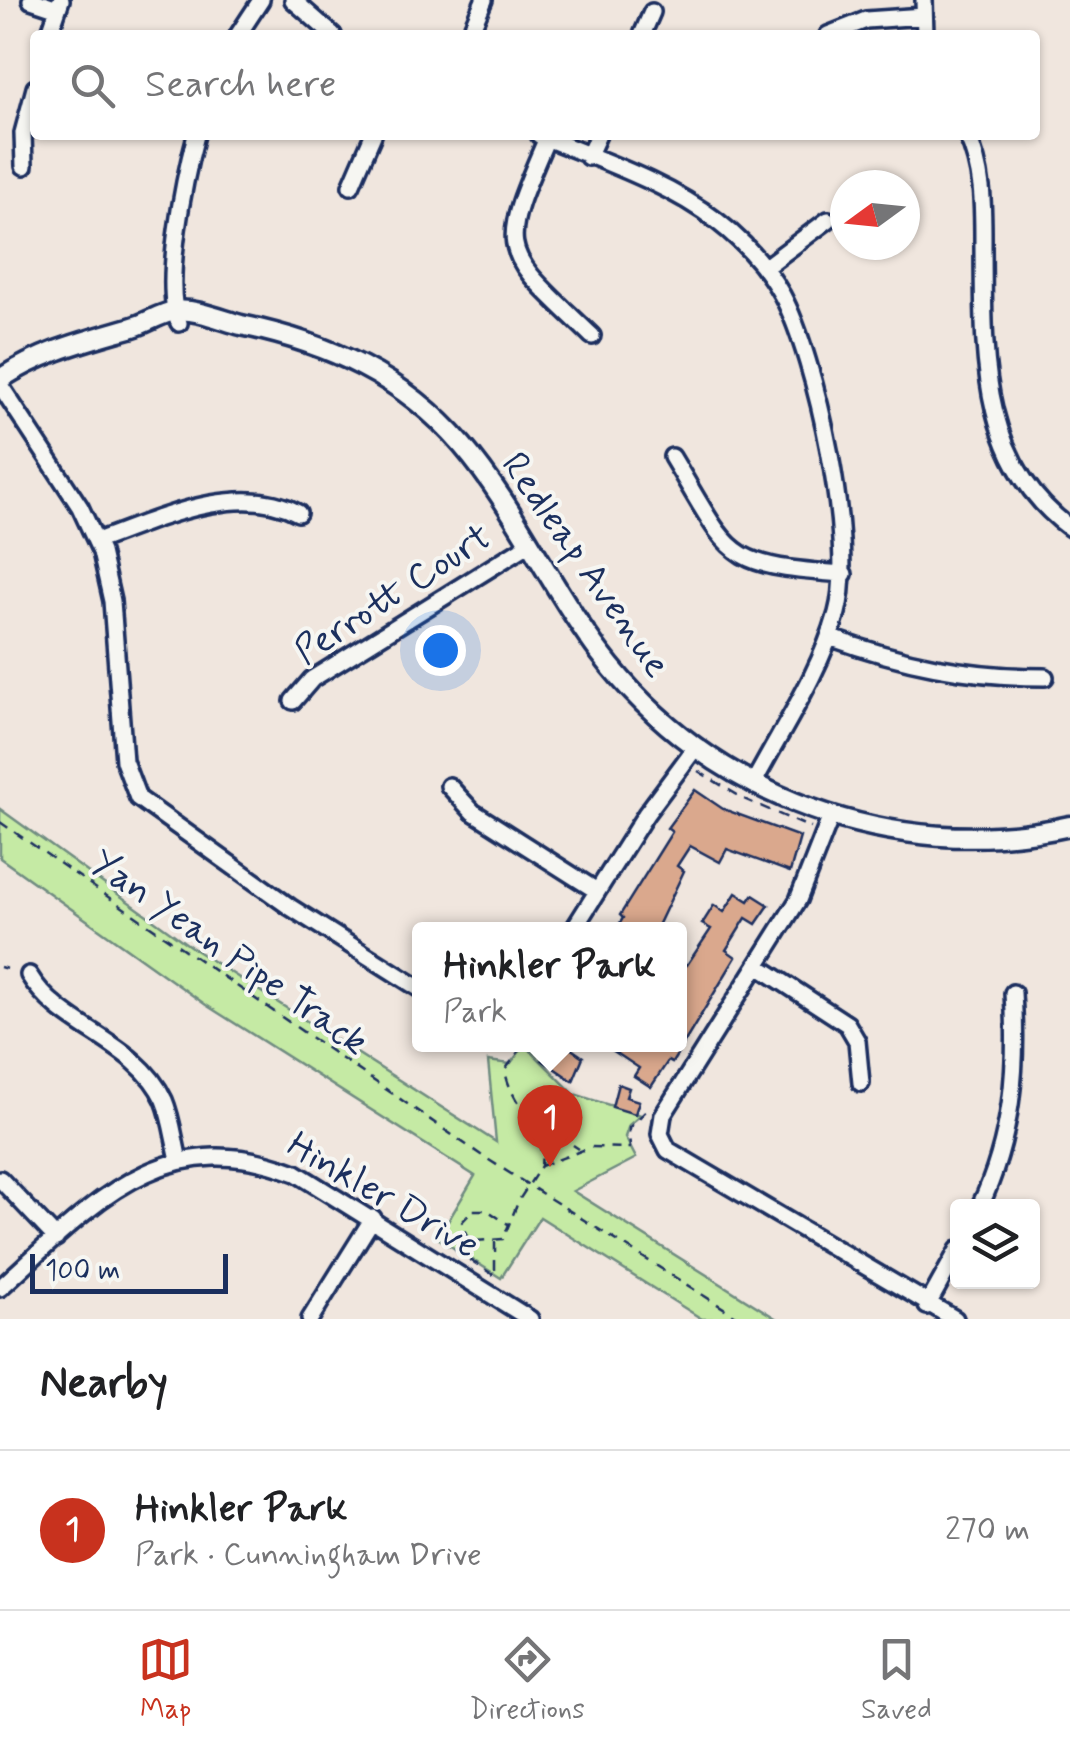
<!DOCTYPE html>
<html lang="en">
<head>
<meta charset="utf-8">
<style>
	:root { --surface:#fff; --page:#f2f2f2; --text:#202124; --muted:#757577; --line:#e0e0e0; --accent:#c8321e }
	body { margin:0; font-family:Mynerve,sans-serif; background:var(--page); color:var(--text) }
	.controls { position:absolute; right:30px; bottom:30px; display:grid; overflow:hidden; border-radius:10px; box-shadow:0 2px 8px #0004 }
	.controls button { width:90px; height:90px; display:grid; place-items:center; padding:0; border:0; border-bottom:2px solid var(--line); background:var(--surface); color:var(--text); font:50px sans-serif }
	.compass { position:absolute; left:830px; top:170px; width:90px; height:90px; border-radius:50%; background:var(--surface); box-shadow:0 2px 8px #0004; rotate:255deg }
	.scale { position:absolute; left:30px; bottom:25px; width:198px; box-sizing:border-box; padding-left:10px; border:5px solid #1b2f5e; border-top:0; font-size:28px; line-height:35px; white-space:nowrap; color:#1b2f5e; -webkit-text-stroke:8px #f6f6f2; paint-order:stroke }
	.you { position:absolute; left:440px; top:650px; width:35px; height:35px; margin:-25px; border:8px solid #fff; border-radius:50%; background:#1a73e8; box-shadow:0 0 0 15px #1a73e833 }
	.badge { display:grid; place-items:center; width:65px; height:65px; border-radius:50%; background:var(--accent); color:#fff; font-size:32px; font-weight:700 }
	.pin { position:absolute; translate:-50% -82px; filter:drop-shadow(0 2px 5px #0008) }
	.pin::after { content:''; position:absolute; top:52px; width:35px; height:30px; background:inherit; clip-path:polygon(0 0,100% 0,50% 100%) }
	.popup { position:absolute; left:412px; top:922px; width:275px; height:130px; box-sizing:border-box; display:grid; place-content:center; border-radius:10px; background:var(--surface); filter:drop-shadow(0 2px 8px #0005); font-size:32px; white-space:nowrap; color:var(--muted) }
	.popup b { font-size:38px; color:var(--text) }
	.popup::after { content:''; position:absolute; left:50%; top:100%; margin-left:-20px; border:20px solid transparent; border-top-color:var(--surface) }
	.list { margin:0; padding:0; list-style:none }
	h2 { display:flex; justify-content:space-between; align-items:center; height:130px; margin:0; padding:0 40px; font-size:42px }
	h2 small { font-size:32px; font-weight:400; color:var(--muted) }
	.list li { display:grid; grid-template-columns:65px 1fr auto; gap:30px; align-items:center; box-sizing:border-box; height:160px; padding:0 40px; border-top:2px solid var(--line) }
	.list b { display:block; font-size:38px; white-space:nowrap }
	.list p { margin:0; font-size:32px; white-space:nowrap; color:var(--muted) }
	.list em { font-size:32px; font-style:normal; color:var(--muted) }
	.icon { flex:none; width:55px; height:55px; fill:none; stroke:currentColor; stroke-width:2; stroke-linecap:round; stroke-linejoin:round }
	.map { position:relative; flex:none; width:1070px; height:1319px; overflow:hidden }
	.search { position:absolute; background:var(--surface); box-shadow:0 2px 8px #0004; left:30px; right:30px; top:30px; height:110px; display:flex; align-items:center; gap:25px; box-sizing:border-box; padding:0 35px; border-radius:10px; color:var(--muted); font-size:38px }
	.sheet { height:290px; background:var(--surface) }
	nav { display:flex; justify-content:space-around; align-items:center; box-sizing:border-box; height:140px; border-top:2px solid var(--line); background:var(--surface); font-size:28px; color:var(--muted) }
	nav a { display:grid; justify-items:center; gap:5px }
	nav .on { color:var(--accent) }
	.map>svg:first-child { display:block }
	.green { fill:#c5eaa4; stroke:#708c81; stroke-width:2.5 }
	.building { fill:#daa88d; stroke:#1b2f5e; stroke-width:2.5 }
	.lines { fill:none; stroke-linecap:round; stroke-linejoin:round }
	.minor-casing { stroke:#1b2f5e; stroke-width:22 }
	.tertiary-casing { stroke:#1b2f5e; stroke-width:25 }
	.path { stroke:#1b2f5e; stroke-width:2.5; stroke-dasharray:10 8; stroke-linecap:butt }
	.minor { stroke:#f6f6f2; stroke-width:15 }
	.tertiary { stroke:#f6f6f2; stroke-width:18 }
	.labels { text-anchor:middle; stroke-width:8; stroke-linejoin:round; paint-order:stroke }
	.street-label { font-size:38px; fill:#1b2f5e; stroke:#f6f6f2 }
</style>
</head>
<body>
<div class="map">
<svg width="1070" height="1319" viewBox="0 0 1070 1319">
	<rect width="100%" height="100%" fill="#f0e6de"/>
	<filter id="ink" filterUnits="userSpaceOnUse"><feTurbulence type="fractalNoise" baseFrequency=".01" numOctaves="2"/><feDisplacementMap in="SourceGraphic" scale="20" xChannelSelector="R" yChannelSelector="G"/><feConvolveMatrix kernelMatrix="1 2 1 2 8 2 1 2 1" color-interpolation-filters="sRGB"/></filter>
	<g filter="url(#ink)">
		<path class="green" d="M0 809 194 949 496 1142 488 1061 510 1064 525 1045 574 1094 641 1115 629 1125 625 1137 636 1158 573 1191 777 1319H702L540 1217 501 1278 438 1238 475 1176 206 1005 0 858Z"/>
		<path class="building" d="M695 790 723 809 800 837 790 872 727 849 720 862 690 846 677 866 684 871 656 930H616L623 918 620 915 672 832 667 828Z
			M736 893 749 901 753 895 769 905 756 924 746 918 726 950 736 957 672 1063 668 1061 651 1087 634 1076 639 1068 603 1044H680V960L687 965 711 929 702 924 714 905 724 912Z
			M553 1044H564L583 1057 573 1081 542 1060Z
			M618 1084 629 1088 626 1097 639 1101 635 1114 612 1107Z"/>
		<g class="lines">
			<defs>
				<path id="minor" d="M31 0 58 9
					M293 0 333 35
					M924 0 925 35
					M49 35 61 0
					M238 35 261 0
					M469 35 484 0
					M642 35 652 12
					M828 35 866 20 924 16
					M539 135C597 159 667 182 717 221 743 241 766 266 782 295 816 358 856 544 837 613 820 673 782 729 753 784
					M967 135C984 172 983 208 983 248 984 351 978 460 1070 528
					M547 138C495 257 501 248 592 336
					M588 157 598 135
					M24 166 23 133 35 88
					M351 186 373 135
					M764 268 828 220
					M179 323C162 285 185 176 196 135
					M0 385 80 507 101 552 112 601 124 761 138 798 290 907 420 989
					M672 457C733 558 722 565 844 574
					M97 541C153 521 240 480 298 513
					M829 637C901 663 967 677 1045 677
					M293 701 312 679 529 544
					M449 786 473 812 597 891
					M831 816 798 900 663 1115 660 1134 668 1150 955 1319
					M573 930 646 814 695 748
					M758 966 847 1024 857 1041 861 1083
					M29 975C61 1029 137 1041 164 1100 172 1119 174 1141 179 1160
					M0 1179 56 1238
					M980 1206C1012 1139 1018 1067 1013 993
					M0 1288C91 1206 162 1121 296 1173L530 1319
					M927 1306 958 1250
					M310 1319 373 1218"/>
				<path id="tertiary" d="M0 379C43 351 85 341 133 327 147 323 161 313 175 311 195 308 222 320 241 325 328 343 404 377 462 445 516 508 550 587 600 653 708 797 895 865 1070 826"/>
			</defs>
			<use href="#minor" class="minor-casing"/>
			<use href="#tertiary" class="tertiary-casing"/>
			<path class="path" d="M698 771 744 799 811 828
				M0 822 481 1155 741 1319
				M0 967 7 969
				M528 1115 579 1149
				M541 1166 591 1147 630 1148 629 1128 650 1107
				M468 1240 462 1222 473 1210H487L508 1224
				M495 1242V1276L444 1243 503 1239 519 1200 541 1166C546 1129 510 1105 505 1070L524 1044"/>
			<use href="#minor" class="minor"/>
			<use href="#tertiary" class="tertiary"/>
		</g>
	</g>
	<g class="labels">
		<g class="street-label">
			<text transform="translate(587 564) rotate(55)" y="13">Redleap Avenue</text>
			<text transform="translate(392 593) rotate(-33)" y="13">Perrott Court</text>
			<text transform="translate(230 951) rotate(35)" y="13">Yan Yean Pipe Track</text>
			<text transform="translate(384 1194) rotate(30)" y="13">Hinkler Drive</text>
		</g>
	</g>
</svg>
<div class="controls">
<button><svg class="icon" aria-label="layers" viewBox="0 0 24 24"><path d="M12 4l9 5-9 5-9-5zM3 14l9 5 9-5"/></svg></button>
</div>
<svg class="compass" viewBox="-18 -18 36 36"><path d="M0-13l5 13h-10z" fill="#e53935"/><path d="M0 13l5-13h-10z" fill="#757577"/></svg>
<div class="scale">100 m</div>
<div class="you"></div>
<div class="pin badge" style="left:550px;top:1167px">1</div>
<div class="popup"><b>Hinkler Park</b>Park</div>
<div class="search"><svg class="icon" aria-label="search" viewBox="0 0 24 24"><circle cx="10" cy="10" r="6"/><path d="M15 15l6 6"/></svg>Search here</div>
</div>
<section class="sheet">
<h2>Nearby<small></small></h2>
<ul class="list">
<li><span class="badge">1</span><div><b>Hinkler Park</b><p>Park · Cunningham Drive</p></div><em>270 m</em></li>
</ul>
</section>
<nav>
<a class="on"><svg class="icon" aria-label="map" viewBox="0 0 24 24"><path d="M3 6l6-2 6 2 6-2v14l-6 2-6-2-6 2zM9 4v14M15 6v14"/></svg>Map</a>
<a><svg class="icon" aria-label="directions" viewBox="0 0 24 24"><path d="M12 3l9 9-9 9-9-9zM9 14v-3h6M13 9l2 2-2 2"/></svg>Directions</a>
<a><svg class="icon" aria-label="saved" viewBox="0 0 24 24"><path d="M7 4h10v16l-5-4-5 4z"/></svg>Saved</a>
</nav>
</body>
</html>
